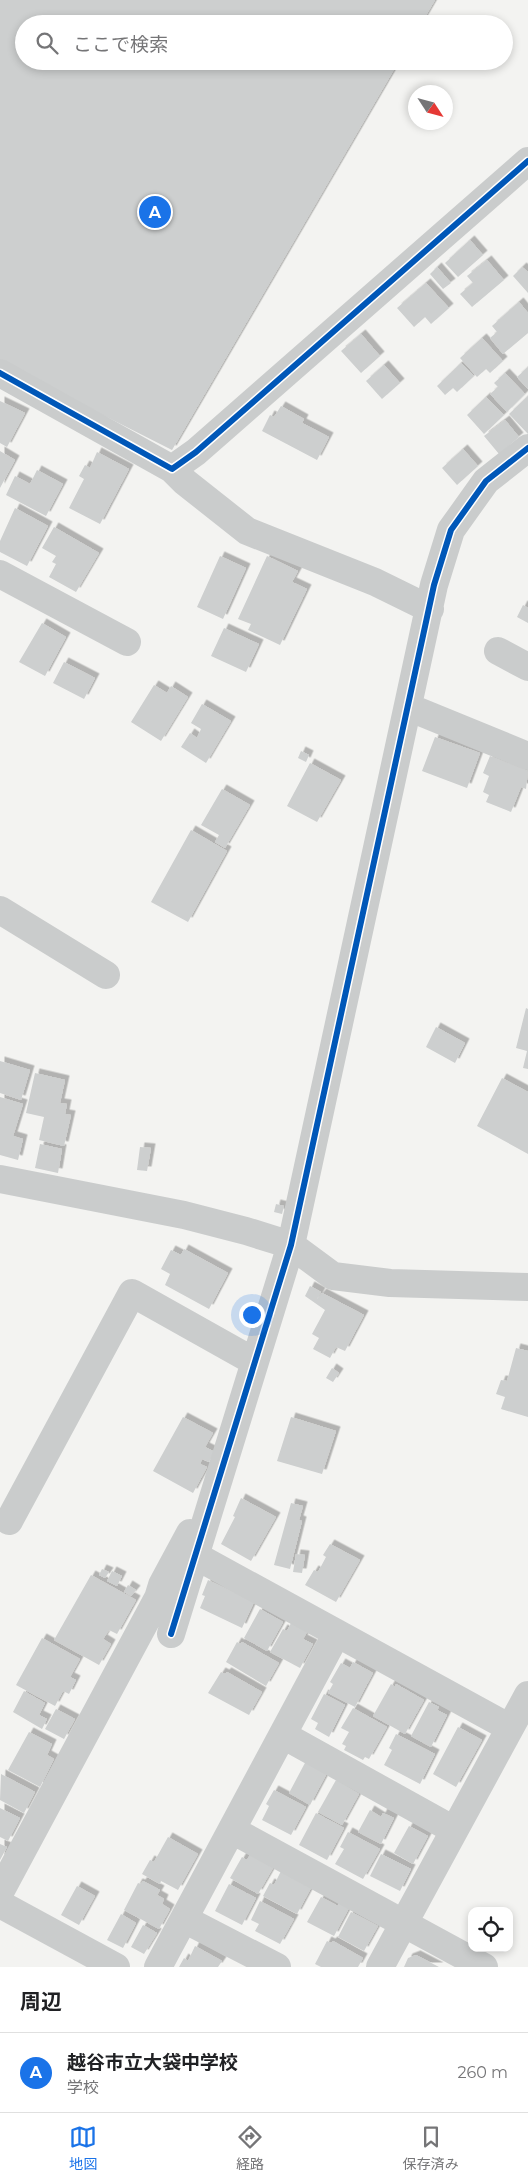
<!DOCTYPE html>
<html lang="ja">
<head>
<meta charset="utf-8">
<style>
	:root { --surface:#fff; --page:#f6f6f6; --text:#202124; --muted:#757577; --line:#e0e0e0; --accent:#1a73e8 }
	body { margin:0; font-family:Montserrat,"Noto Sans JP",sans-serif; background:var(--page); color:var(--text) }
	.controls { position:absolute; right:15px; bottom:15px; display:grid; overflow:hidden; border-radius:10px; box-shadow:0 2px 8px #0003 }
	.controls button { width:45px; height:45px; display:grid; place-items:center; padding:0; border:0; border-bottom:1px solid var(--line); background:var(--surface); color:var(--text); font:25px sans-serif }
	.compass { position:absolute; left:408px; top:85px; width:45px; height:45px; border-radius:50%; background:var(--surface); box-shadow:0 2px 8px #0003; rotate:126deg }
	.you { position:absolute; left:251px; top:1314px; width:18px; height:18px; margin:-12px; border:4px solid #fff; border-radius:50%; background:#1a73e8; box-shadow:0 0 0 8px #1a73e833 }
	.badge { display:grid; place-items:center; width:32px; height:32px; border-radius:50%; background:var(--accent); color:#fff; font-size:16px; font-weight:700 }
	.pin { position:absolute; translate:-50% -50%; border:2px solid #fff; box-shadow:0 1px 5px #0006 }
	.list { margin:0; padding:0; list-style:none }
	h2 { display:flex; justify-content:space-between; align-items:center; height:65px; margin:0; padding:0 20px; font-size:21px }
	h2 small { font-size:16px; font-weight:400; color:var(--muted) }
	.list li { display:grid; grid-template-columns:32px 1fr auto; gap:15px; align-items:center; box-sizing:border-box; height:80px; padding:0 20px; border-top:1px solid var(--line) }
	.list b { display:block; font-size:19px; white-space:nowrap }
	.list p { margin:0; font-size:16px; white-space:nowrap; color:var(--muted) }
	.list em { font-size:16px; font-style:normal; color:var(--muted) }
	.icon { flex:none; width:28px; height:28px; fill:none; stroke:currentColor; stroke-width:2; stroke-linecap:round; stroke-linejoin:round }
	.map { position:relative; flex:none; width:528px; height:1967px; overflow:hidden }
	.search { position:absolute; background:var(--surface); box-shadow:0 2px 8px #0003; left:15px; right:15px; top:15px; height:55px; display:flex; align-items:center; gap:12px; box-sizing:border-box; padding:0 18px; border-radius:28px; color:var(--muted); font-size:19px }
	.sheet { height:145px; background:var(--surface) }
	nav { display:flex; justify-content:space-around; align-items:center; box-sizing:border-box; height:70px; border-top:1px solid var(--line); background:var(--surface); font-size:14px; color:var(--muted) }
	nav a { display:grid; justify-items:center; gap:2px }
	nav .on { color:var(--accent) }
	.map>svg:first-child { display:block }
	.building { fill:#cdcfcf; filter:url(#shadow) }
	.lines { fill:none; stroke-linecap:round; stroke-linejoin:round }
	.minor { stroke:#cacccc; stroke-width:28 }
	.cycleway-casing { stroke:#fff; stroke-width:9 }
	.cycleway { stroke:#0057b8; stroke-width:6 }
</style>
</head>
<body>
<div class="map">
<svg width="528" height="1967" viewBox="0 0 528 1967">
	<defs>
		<filter id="shadow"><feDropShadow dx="4.5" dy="-4.5" stdDeviation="0" flood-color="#0004"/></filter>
	</defs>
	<rect width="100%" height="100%" fill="#f3f3f1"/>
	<path class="building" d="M0 0H435L421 24H24V61H399L172 450 0 363Z
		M470 240 483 255 458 277 445 263Z
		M487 260 504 280 472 307 460 294 473 283 467 276Z
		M437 267 451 283 443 289 430 274Z
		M522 267 528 272V293L513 276Z
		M426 283 449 308 431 324 425 317 414 327 397 308Z
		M519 302 528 313V333L503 354 490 338 497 332 492 326Z
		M361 334 380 356 361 373 341 351Z
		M482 338 503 361 490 373 486 369 477 377 460 358Z
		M461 363 474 376 457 392 453 388 445 395 437 386Z
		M384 365 400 383 382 399 366 381Z
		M528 367V389L517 377Z
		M505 373 525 394 507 412 490 394 498 387 494 383Z
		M528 396V434L509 414Z
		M486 397 504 415 484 434 467 415Z
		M0 401 25 413 7 447 0 443Z
		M281 406 304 419 302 423 329 437 317 460 262 431 270 415 274 417Z
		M505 420 519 437 499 454 484 436Z
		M463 449 478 466 457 485 442 468Z
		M0 451 15 460 0 488Z
		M97 452 129 469 100 524 69 508 84 479 79 476 85 465 90 468Z
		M37 470 63 484 46 516 6 495 15 476 30 484Z
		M15 508 48 526 27 566 0 552V541Z
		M54 527 99 553 76 592 49 577 56 564 52 562 56 556 42 548Z
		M220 556 246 568 223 619 197 607Z
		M267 556 298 571 292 582 307 589 280 645 248 630 251 624 238 619Z
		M523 605 528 608V623L517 617Z
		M42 623 66 637 45 676 19 662Z
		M224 628 259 644 246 672 211 656Z
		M64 662 95 678 84 699 53 683Z
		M154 685 167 693 171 686 188 697 161 741 131 722Z
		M202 704 231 721 206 763 181 747 190 733 197 738 201 729 191 723Z
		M435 737 480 753 467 788 422 771Z
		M301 751 309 755 306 762 298 758Z
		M490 756 528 771 526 789 521 787 511 812 486 802 489 795 483 792 489 776 483 773Z
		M310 763 341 780 317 822 287 806Z
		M222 789 250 805 225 848 215 842 219 835 201 825Z
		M191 830 227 851 188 922 151 902Z
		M526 1008 528 1009V1069L523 1068 527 1051 516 1048Z
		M436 1027 465 1043 455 1063 426 1047Z
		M0 1061 30 1070 21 1100 0 1093Z
		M35 1073 65 1080 60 1103 67 1104 65 1114 71 1115 64 1146 39 1140 44 1117 26 1113Z
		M502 1078 528 1092V1154L477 1126Z
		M0 1097 23 1104 13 1136 23 1139 18 1160 0 1155Z
		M40 1144 62 1149 58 1173 35 1168Z
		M140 1147 151 1148 147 1171 137 1170Z
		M276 1204 284 1206 282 1214 274 1212Z
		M184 1249 228 1273 209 1309 165 1285 170 1274 161 1269 171 1250 181 1255Z
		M310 1286 321 1292 317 1299 322 1293 364 1315 345 1351 336 1347 330 1358 313 1349 319 1338 312 1334 325 1310 305 1296Z
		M516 1348 528 1351V1417L501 1409 505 1397 496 1394 501 1380 507 1381Z
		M332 1368 339 1373 333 1382 326 1378Z
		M183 1417 213 1433 205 1447 215 1452 209 1462 202 1459 200 1464 207 1467 193 1493 153 1471Z
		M291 1417 336 1431 322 1474 277 1461Z
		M241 1498 276 1517 251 1561 221 1544 235 1517 233 1516Z
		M291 1503 303 1506 299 1520 302 1521 290 1569 274 1565Z
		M330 1544 360 1560 336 1602 305 1585 314 1570 318 1572 326 1557 323 1555Z
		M296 1554 305 1555 302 1573 293 1572Z
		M102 1569 109 1572 105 1578 99 1575Z
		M112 1571 122 1576 117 1586 107 1581Z
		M91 1575 136 1600 117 1634 109 1630 103 1639 111 1644 99 1665 54 1640Z
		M208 1580 254 1602 242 1628 200 1608 205 1596 202 1595Z
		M128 1585 136 1590 131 1596 124 1592Z
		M260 1609 283 1622 267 1651 244 1638Z
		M291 1623 307 1632 303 1639 313 1644 300 1668 270 1652 283 1629 287 1631Z
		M42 1638 80 1659 70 1677 76 1680 69 1694 63 1691 55 1706 16 1685Z
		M237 1642 240 1644 242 1642 279 1663 266 1686 226 1662Z
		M353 1662 373 1673 355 1707 328 1693 333 1684 330 1682 341 1663 350 1668Z
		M221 1672 225 1674 227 1672 262 1692 249 1715 208 1693Z
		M391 1684 395 1687 396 1684 424 1700 405 1734 373 1716Z
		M24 1691 45 1703 39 1715 47 1719 42 1729 13 1712Z
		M324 1694 345 1705 329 1737 315 1729 318 1723 311 1719Z
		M429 1702 439 1707 437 1710 447 1715 431 1747 411 1736Z
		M353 1708 387 1727 369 1759 365 1757 363 1760 344 1750 346 1746 342 1744 349 1732 341 1728Z
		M56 1709 75 1719 64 1739 45 1729Z
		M458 1727 482 1740 456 1787 433 1774Z
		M29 1732 52 1744 47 1755 54 1759 40 1787 8 1770Z
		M396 1734 435 1754 420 1784 384 1765 392 1750 389 1748Z
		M306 1761 327 1773 310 1805 289 1793Z
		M1 1774 35 1792 24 1813 0 1800Z
		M336 1780 359 1794 342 1825 318 1812Z
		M274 1790 306 1807 291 1835 262 1820 269 1806 266 1804Z
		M0 1808 20 1818 8 1841 0 1837Z
		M370 1810 381 1817 383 1813 394 1818 381 1844 358 1832Z
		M316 1813 344 1828 327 1860 299 1845Z
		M409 1826 428 1836 413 1864 394 1853Z
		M348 1832 380 1849 363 1879 335 1864 344 1849 340 1847Z
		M168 1837 198 1854 178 1890 161 1881 160 1884 142 1874 150 1860 154 1862Z
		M0 1844 7 1847 0 1860Z
		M381 1854 411 1869 400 1891 370 1876Z
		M250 1855 273 1868 258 1894 230 1878 242 1857 247 1860Z
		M281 1871 311 1888 297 1914 263 1896 270 1883 274 1885Z
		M143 1881 160 1890 157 1895 164 1899 162 1904 170 1909 159 1929 124 1910 138 1883 141 1884Z
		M229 1884 256 1898 242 1925 215 1911Z
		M77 1886 95 1896 79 1925 61 1915Z
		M321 1897 338 1906 339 1903 349 1908 334 1936 307 1922Z
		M260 1901 294 1919 280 1944 255 1931 259 1924 251 1920Z
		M351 1912 378 1926 364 1951 338 1937Z
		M121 1914 136 1923 123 1948 107 1940Z
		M143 1925 157 1933 144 1954 131 1947Z
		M327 1941 331 1943 333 1941 363 1958 358 1967H321L315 1964Z
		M195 1946 222 1961 218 1967H179L184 1958 188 1961Z
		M416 1955 439 1967H404L408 1958Z"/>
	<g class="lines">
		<path class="minor" d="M0 373 172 469 185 482 247 531 375 582 430 609
			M172 469 196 452 528 161
			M0 574 127 642
			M498 651 528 667
			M408 707 528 756
			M0 910 106 975
			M0 1179 184 1215 246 1231 291 1245 333 1276 390 1283 528 1287
			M9 1521 132 1293 255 1362
			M196 1556 510 1728
			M171 1634 291 1245 434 585 451 530 486 481 528 448
			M283 1735 454 1830
			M232 1830 484 1967
			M0 1892 158 1598 162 1585 190 1533
			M0 1904 116 1967
			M184 1919 277 1967
			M158 1967 337 1633
			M380 1967 528 1695"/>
		<defs>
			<path id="cycleway" d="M0 373 172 469 196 452 528 161
				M171 1634 291 1245 434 585 451 530 486 481 528 448"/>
		</defs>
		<use href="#cycleway" class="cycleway-casing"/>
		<use href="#cycleway" class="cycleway"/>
	</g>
</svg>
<div class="controls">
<button><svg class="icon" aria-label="locate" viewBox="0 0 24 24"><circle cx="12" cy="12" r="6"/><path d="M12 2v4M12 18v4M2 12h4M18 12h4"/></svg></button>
</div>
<svg class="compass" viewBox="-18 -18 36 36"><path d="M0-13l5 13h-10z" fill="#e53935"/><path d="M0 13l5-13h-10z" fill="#757577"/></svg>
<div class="you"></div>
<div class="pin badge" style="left:155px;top:212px">A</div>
<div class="search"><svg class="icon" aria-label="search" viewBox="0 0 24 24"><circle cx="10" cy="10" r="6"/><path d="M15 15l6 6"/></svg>ここで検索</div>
</div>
<section class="sheet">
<h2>周辺<small></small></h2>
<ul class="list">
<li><span class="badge">A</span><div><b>越谷市立大袋中学校</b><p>学校</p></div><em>260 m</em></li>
</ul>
</section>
<nav>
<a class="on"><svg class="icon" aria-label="map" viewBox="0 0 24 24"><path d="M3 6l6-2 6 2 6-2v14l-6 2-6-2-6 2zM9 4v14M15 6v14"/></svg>地図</a>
<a><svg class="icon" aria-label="directions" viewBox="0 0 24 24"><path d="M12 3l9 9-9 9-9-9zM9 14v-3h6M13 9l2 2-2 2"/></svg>経路</a>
<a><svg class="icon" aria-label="saved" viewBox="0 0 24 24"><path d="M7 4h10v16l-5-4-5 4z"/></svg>保存済み</a>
</nav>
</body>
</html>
